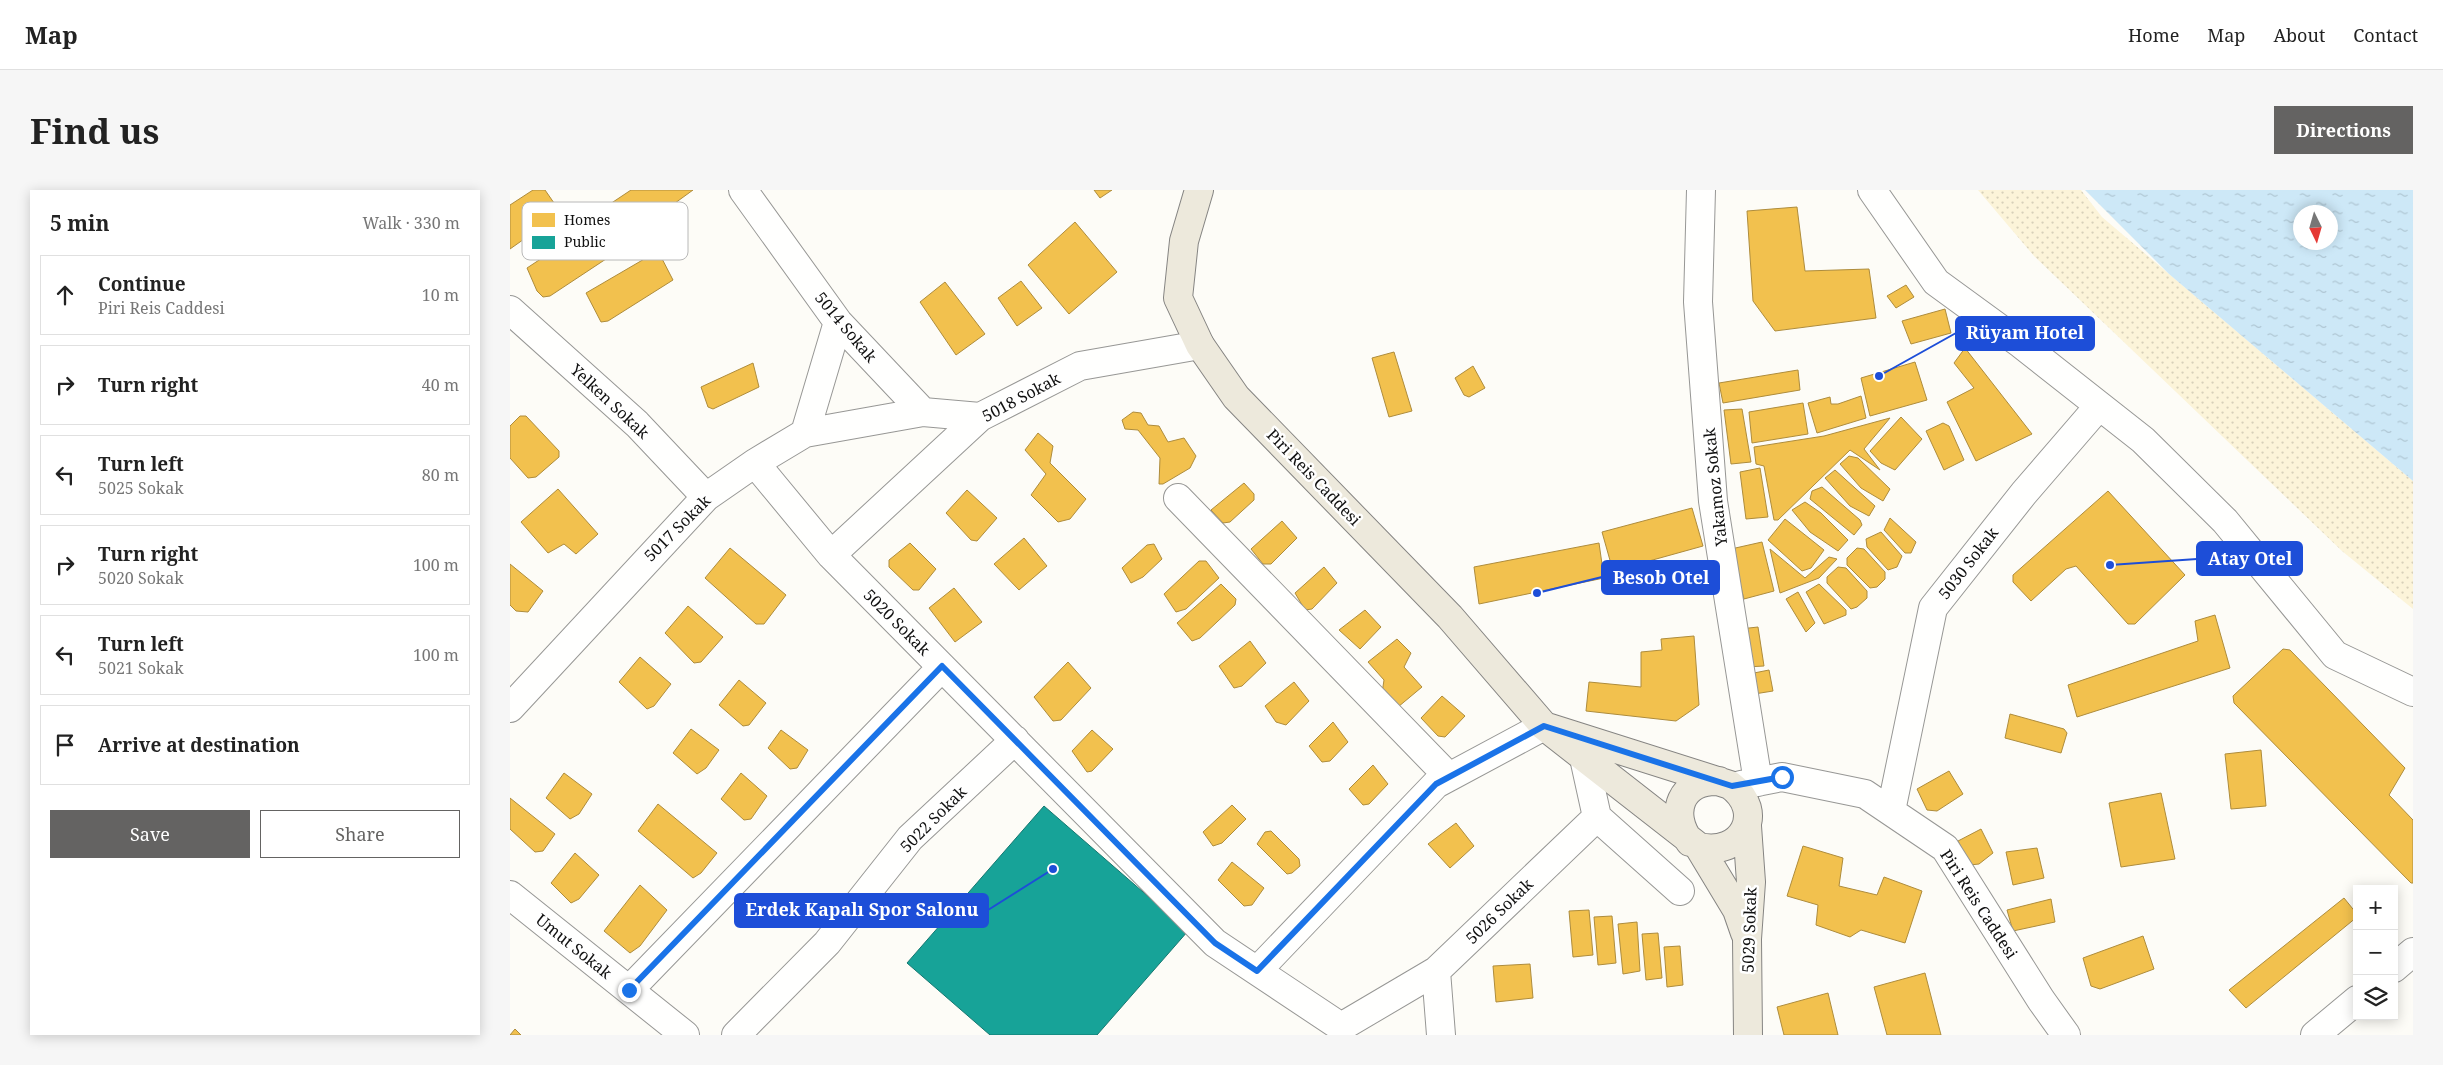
<!DOCTYPE html>
<html lang="en">
<head>
<meta charset="utf-8">
<style>
	:root { --surface:#fff; --page:#f6f6f6; --text:#222; --muted:#767676; --line:#e0e0e0; --accent:#646362 }
	body { margin:0; font-family:"Noto Serif",serif; background:var(--page); color:var(--text) }
	.controls { position:absolute; right:15px; bottom:15px; display:grid; overflow:hidden; border-radius:0px; box-shadow:0 2px 12px #0003 }
	.controls button { width:45px; height:45px; display:grid; place-items:center; padding:0; border:0; border-bottom:1px solid var(--line); background:var(--surface); color:var(--text); font:25px sans-serif }
	.compass { position:absolute; left:1783px; top:15px; width:45px; height:45px; border-radius:50%; background:var(--surface); box-shadow:0 2px 12px #0003; rotate:175deg }
	.stop { position:absolute; width:15px; height:15px; margin:-11px; border:4px solid #1a73e8; border-radius:50%; background:#fff }
	.stop.end { background:#1a73e8; border-color:#fff; box-shadow:0 1px 5px #0008 }
	.list { margin:0; padding:0; list-style:none }
	h2 { display:flex; justify-content:space-between; align-items:center; height:65px; margin:0; padding:0 20px; font-size:21px }
	h2 small { font-size:16px; font-weight:400; color:var(--muted) }
	.list li { display:grid; grid-template-columns:32px 1fr auto; gap:15px; align-items:center; box-sizing:border-box; height:80px; margin:0 10px 10px; padding:0 10px; border:1px solid var(--line); border-radius:0px }
	.list b { display:block; font-size:19px; white-space:nowrap }
	.list p { margin:0; font-size:16px; white-space:nowrap; color:var(--muted) }
	.list em { font-size:16px; font-style:normal; color:var(--muted) }
	.actions { display:flex; gap:10px; padding:15px 20px }
	.actions a { flex:1; padding:11px 0; border:1px solid var(--accent); border-radius:0px; text-align:center; font-size:18px; color:var(--accent) }
	.actions .main { background:var(--accent); color:#fff }
	.icon { flex:none; width:28px; height:28px; fill:none; stroke:currentColor; stroke-width:2; stroke-linecap:round; stroke-linejoin:round }
	.map { position:relative; flex:none; width:1903px; height:845px; overflow:hidden; border-radius:0px }
	header { display:flex; align-items:center; gap:30px; box-sizing:border-box; height:70px; padding:0 25px; background:var(--surface); border-bottom:1px solid var(--line) }
	header strong { font-size:24px }
	nav { display:flex; gap:28px; margin-inline-start:auto; font-size:18px }
	.intro { display:flex; align-items:center; justify-content:space-between; box-sizing:border-box; height:120px; padding:0 30px }
	h1 { margin:0; font-size:35px }
	.button { padding:12px 22px; border-radius:0px; background:var(--accent); color:#fff; font-size:18px; font-weight:700 }
	main { display:flex; gap:30px; padding:0 30px }
	aside { flex:1; background:var(--surface); border-radius:0px; box-shadow:0 2px 12px #0003 }
	.map>svg:first-child { display:block }
	.sand { fill:url(#sand-dots) }
	.water { fill:url(#water-ripples); fill-rule:evenodd }
	.homes { fill:#f2c14e; stroke:#ae8c3c }
	.public { fill:#17a398; stroke:#157770 }
	.lines { fill:none; stroke-linecap:round; stroke-linejoin:round }
	.minor-casing { stroke:#979795; stroke-width:30 }
	.major-casing { stroke:#858482; stroke-width:30 }
	.minor { stroke:#fffffe; stroke-width:28 }
	.major { stroke:#ede9dc; stroke-width:28 }
	.route { stroke:#1a73e8; stroke-width:6 }
	.labels { text-anchor:middle; stroke-width:5; stroke-linejoin:round; paint-order:stroke }
	.street-label { font-size:16px; fill:#111; stroke:#fff }
	.key { fill:#fff; stroke:#b8b8b8; stroke-width:1 }
	.key-label { font-size:14px; fill:#111 }
	.leader { fill:none; stroke:#1d4ed8; stroke-width:2 }
	.callout-dot { fill:#1d4ed8; stroke:#fff; stroke-width:2 }
	.callout { fill:#1d4ed8; stroke:#1d4ed8; stroke-width:2 }
	.callout-label { font-size:18px; text-anchor:middle; font-weight:bold; fill:#fff }
</style>
</head>
<body>
<header>
<strong>Map</strong>
<nav><a>Home</a><a>Map</a><a>About</a><a>Contact</a></nav>
</header>
<div class="intro"><h1>Find us</h1><a class="button">Directions</a></div>
<main>
<aside>
<h2>5 min<small>Walk · 330 m</small></h2>
<ul class="list">
<li><svg class="icon" aria-label="ahead" viewBox="0 0 24 24"><path d="M12 20V5M6 11l6-6 6 6"/></svg><div><b>Continue</b><p>Piri Reis Caddesi</p></div><em>10 m</em></li>
<li><svg class="icon" aria-label="right" viewBox="0 0 24 24"><path d="M7 20v-9h11M14 6l5 5-5 5"/></svg><div><b>Turn right</b></div><em>40 m</em></li>
<li><svg class="icon" aria-label="left" viewBox="0 0 24 24"><path d="M17 20v-9H6M10 6l-5 5 5 5"/></svg><div><b>Turn left</b><p>5025 Sokak</p></div><em>80 m</em></li>
<li><svg class="icon" aria-label="right" viewBox="0 0 24 24"><path d="M7 20v-9h11M14 6l5 5-5 5"/></svg><div><b>Turn right</b><p>5020 Sokak</p></div><em>100 m</em></li>
<li><svg class="icon" aria-label="left" viewBox="0 0 24 24"><path d="M17 20v-9H6M10 6l-5 5 5 5"/></svg><div><b>Turn left</b><p>5021 Sokak</p></div><em>100 m</em></li>
<li><svg class="icon" aria-label="arrive" viewBox="0 0 24 24"><path d="M6 21V4h12l-3 4 3 4H6"/></svg><div><b>Arrive at destination</b></div></li>
</ul>
<div class="actions"><a class="main">Save</a><a>Share</a></div>
</aside>
<div class="map">
<svg width="1903" height="845" viewBox="0 0 1903 845">
	<defs>
		<pattern id="sand-dots" width="8" height="8" patternUnits="userSpaceOnUse" patternTransform="scale(1.25)"><rect width="8" height="8" fill="#fcf4d9"/><path d="M2 2h.1M6 6h.1" fill="none" stroke="#d7d0b9" stroke-width="1.8" stroke-linecap="round"/></pattern>
		<pattern id="water-ripples" width="26" height="14" patternUnits="userSpaceOnUse" patternTransform="scale(1.25)"><rect width="26" height="14" fill="#cde8f7"/><path d="M2 4q2-2 4 0t4 0M15 11q2-2 4 0t4 0" fill="none" stroke="#afc6d3"/></pattern>
	</defs>
	<rect width="100%" height="100%" fill="#fdfcf7"/>
	<path class="sand" d="M1468 0H1571L1592 27 1903 291V419L1832 361 1524 66Z"/>
	<path class="water" d="M1575 0H1903V291L1659 84ZM1790 22H1820V52H1790Z"/>
	<path class="homes" d="M23 0H35L51 23 0 59V15Z
		M121 0H183L121 45 101 21 100 14Z
		M584 0H602L590 8Z
		M1287 17 1295 81 1359 79 1366 128 1265 141 1243 111 1237 21Z
		M565 32 607 82 559 124 518 75Z
		M85 39 99 59V67L40 106 33 107 27 101 17 78 73 41Z
		M148 61 163 90 98 131 91 132 76 103Z
		M511 91 532 118 507 136 488 108Z
		M435 92 475 144 446 165 410 112Z
		M1396 95 1404 107 1386 118 1377 106Z
		M1435 119 1441 143 1401 154 1392 131Z
		M1455 158 1522 244 1466 271 1437 212 1464 198 1444 173Z
		M884 162 902 221 879 227 862 168Z
		M1405 172 1417 210 1360 226 1351 188Z
		M243 173 249 197 203 219 198 217 191 197Z
		M963 176 975 198 959 207 954 205 945 188Z
		M1288 180 1290 200 1213 213 1209 193Z
		M1351 206 1356 228 1307 243 1298 213 1320 207 1321 214H1328Z
		M1293 213 1298 244 1242 253 1239 222Z
		M1232 219 1241 272 1221 274 1214 220Z
		M623 222 631 223 638 235 649 236 658 252 674 248 686 266 680 278 653 294H649L650 268 628 240 615 239 612 230Z
		M10 226H16L49 261V267L26 287 18 288 0 268V236Z
		M1391 227 1412 249 1385 280 1371 273 1360 261Z
		M1380 228 1354 259 1370 280 1340 260 1268 330H1264L1254 276 1246 274 1244 257 1314 246Z
		M1433 233 1439 236 1454 270 1434 280 1416 241Z
		M528 243 543 256 540 273 576 309 560 329 548 332 521 305 536 284 515 260Z
		M1339 266 1348 268 1380 299 1373 311 1351 298 1330 274Z
		M1250 278 1258 327 1236 329 1230 282Z
		M1325 280 1365 316 1359 326 1340 316 1315 288Z
		M734 293 744 304V310L720 332 713 333 701 320Z
		M1312 297 1350 330 1352 335 1344 345 1300 309 1302 301Z
		M48 299 88 344 66 364 54 354 38 363 11 332Z
		M457 300 487 328 467 351 461 350 436 323Z
		M1598 301 1675 385 1625 434H1618L1566 376 1556 379 1521 411 1503 392V385Z
		M1295 312 1311 323 1338 350 1328 361 1300 342 1282 320Z
		M1182 318 1193 356 1103 381 1092 342Z
		M1380 328 1406 352 1401 363H1395L1374 340Z
		M1275 329 1314 360 1301 378 1292 381 1258 350Z
		M772 331 787 348 761 374H753L741 359Z
		M1371 342 1392 366 1387 377 1378 380 1357 357 1356 349Z
		M514 348 537 376 509 400 484 374Z
		M1252 352 1264 401 1234 409 1221 359Z
		M400 353 426 379 409 400H403L379 377V370Z
		M1089 353 1094 388 969 414 964 377Z
		M644 354 652 369 633 387 621 393 612 378 637 355Z
		M220 358 276 405 254 434H246L195 388Z
		M1347 358 1354 359 1375 382V389L1367 397 1360 398 1337 375V368Z
		M1260 359 1295 388 1319 367 1327 369 1309 388 1270 403Z
		M689 371H696L709 388 676 419 666 422 654 404Z
		M0 374 33 401 18 422 6 421 0 415Z
		M814 377 827 393 802 419 795 420 785 403Z
		M1328 377 1336 378 1357 401V408L1347 417 1341 419 1317 393V387Z
		M711 394 726 409 725 415 690 448 682 451 667 433Z
		M1309 394 1336 420V425L1314 434 1296 402Z
		M444 398 472 432 445 452 419 418Z
		M1288 402 1305 433 1296 442 1276 409Z
		M178 416 213 447 191 472 184 473 155 443Z
		M855 420 871 437 850 459 829 440Z
		M1705 425 1720 478 1567 527 1558 495 1688 451 1685 431Z
		M1248 437 1254 476 1236 477 1230 439Z
		M1184 446 1189 515 1166 531 1076 521 1079 492 1131 497V462L1152 460 1151 449Z
		M887 449 901 463 894 477 912 497 888 517 872 503 874 490 858 472Z
		M740 451 756 473 732 496 724 498 709 476Z
		M1773 459 1780 460 1895 578 1879 605 1903 630V693H1901L1724 513 1723 506Z
		M130 467 161 494 144 516 137 519 109 492Z
		M558 472 581 498 551 530 543 531 524 507Z
		M1259 480 1263 501 1238 505 1234 485Z
		M229 490 256 513 239 535 233 536 209 515Z
		M784 492 799 511 776 535 766 532 755 516Z
		M932 506 955 526 935 547 928 546 911 528Z
		M1500 524 1554 539 1557 543 1551 563 1495 548Z
		M823 532 838 552 820 571 812 572 799 556Z
		M181 539 209 560 196 578 187 584 163 563Z
		M271 540 298 560 287 578 280 579 258 558Z
		M582 540 603 559 582 581 577 582 562 561Z
		M1751 560 1756 616 1721 619 1715 564Z
		M863 575 878 594 859 614 853 615 839 599Z
		M1439 581 1453 604 1427 621 1417 620 1407 599Z
		M54 583 82 604 69 624 60 629 36 608Z
		M231 583 257 606 241 629 234 630 211 609Z
		M1651 603 1665 669 1611 677 1599 613Z
		M0 608 45 644 33 661 25 662 0 639Z
		M148 614 207 663 191 683 183 688 128 641Z
		M722 615 736 629 712 653 703 656 693 642Z
		M946 633 964 656 940 678 918 654Z
		M1471 639 1483 663 1469 674 1460 675 1448 651Z
		M761 641 789 669 790 676 782 683 777 684 747 654 755 642Z
		M1293 656 1333 668 1329 696 1367 705 1374 687 1412 701 1395 753 1351 740 1340 747 1306 735 1308 715 1277 706Z
		M1527 658 1534 688 1503 695 1496 662Z
		M65 663 89 685 69 709 61 713 41 693Z
		M722 672 754 698 742 715 734 716 708 690Z
		M130 695 157 720 130 756 120 763 94 741Z
		M1834 708 1847 724V727L1736 818 1719 800Z
		M1541 709 1545 732 1503 741 1497 720Z
		M1079 720 1083 765 1063 767 1059 721Z
		M1102 726 1106 773 1088 775 1084 727Z
		M1127 732 1130 781 1113 784 1108 734Z
		M1148 743 1152 788 1136 790 1132 744Z
		M1633 746 1644 779 1590 799 1581 796 1573 768Z
		M1170 756 1173 795 1157 797 1154 757Z
		M1020 774 1023 808 986 812 983 776Z
		M1415 783 1431 845H1377L1364 797Z
		M1318 803 1328 845H1274L1267 817Z
		M5 839 11 845H0Z"/>
	<path class="public" d="M534 616 678 741 587 845H480L397 773Z"/>
	<g class="lines">
		<defs>
			<path id="minor" d="M233 0 328 132 413 222 470 227
				M1191 0 1188 112 1203 311 1248 592
				M1362 0 1426 92 1511 154 1633 250 1715 331 1825 465 1903 502
				M0 120 127 234 196 307
				M295 243 413 222
				M245 273 321 365 705 753 831 837
				M668 308 939 587
				M321 365 470 227 570 176 690 155
				M0 518 196 307 245 273 295 243 328 132
				M1231 595 1272 587 1355 604 1435 658 1531 810 1556 845
				M1381 621 1423 418 1514 303 1589 216
				M1087 627 1170 701
				M0 705 175 845
				M1884 778 1903 762
				M747 781 926 594 1034 536
				M926 781 931 845
				M119 800 432 477
				M831 837 926 781 1087 627 1074 568
				M226 845 317 753 400 648 505 550
				M1805 845 1847 810"/>
			<path id="major" d="M689 0 674 51 668 108 690 155 726 207 940 427 1034 536 1189 657C1232 667 1257 622 1220 595L1034 536
				M1237 636 1241 692 1237 749 1238 845
				M1180 652C1158 623 1171 589 1209 591
				M1189 657 1227 720 1235 743"/>
		</defs>
		<use href="#minor" class="minor-casing"/>
		<use href="#major" class="major-casing"/>
		<use href="#minor" class="minor"/>
		<use href="#major" class="major"/>
	</g>
	<g class="lines">
		<path class="route" d="M119 800 432 476 705 753 747 781 926 594 1034 536 1222 596 1272 587"/>
	</g>
	<g class="labels">
		<g class="street-label">
			<text transform="translate(336 137) rotate(50)" y="6">5014 Sokak</text>
			<text transform="translate(511 207) rotate(-28)" y="6">5018 Sokak</text>
			<text transform="translate(100 211) rotate(43)" y="6">Yelken Sokak</text>
			<text transform="translate(804 287) rotate(46)" y="6">Piri Reis Caddesi</text>
			<text transform="translate(1205 297) rotate(-96)" y="6">Yakamoz Sokak</text>
			<text transform="translate(167 338) rotate(-45)" y="6">5017 Sokak</text>
			<text transform="translate(1458 373) rotate(-52)" y="6">5030 Sokak</text>
			<text transform="translate(387 432) rotate(45)" y="6">5020 Sokak</text>
			<text transform="translate(423 629) rotate(-45)" y="6">5022 Sokak</text>
			<text transform="translate(1469 714) rotate(57)" y="6">Piri Reis Caddesi</text>
			<text transform="translate(989 721) rotate(-44)" y="6">5026 Sokak</text>
			<text transform="translate(1239 740) rotate(-88)" y="6">5029 Sokak</text>
			<text transform="translate(64 756) rotate(39)" y="6">Umut Sokak</text>
		</g>
	</g>
	<rect x="12" y="12" width="166" height="58" rx="8" class="key"/>
	<rect x="22" y="23" width="23" height="14" fill="#f2c14e"/>
	<rect x="22" y="46" width="23" height="13" fill="#17a398"/>
	<g class="key-label">
		<text x="54" y="35">Homes</text>
		<text x="54" y="57">Public</text>
	</g>
	<path class="leader" d="M1369 186L1446 143M1600 375L1687 369M1027 403L1092 387M543 679L478 720"/>
	<g class="callout-dot">
		<circle cx="1369" cy="186" r="5"/>
		<circle cx="1600" cy="375" r="5"/>
		<circle cx="1027" cy="403" r="5"/>
		<circle cx="543" cy="679" r="5"/>
	</g>
	<g class="callout">
		<rect x="1446" y="127" width="138" height="33" rx="5"/>
		<rect x="1687" y="352" width="105" height="33" rx="5"/>
		<rect x="1092" y="371" width="117" height="33" rx="5"/>
		<rect x="225" y="704" width="253" height="33" rx="5"/>
	</g>
	<g class="callout-label">
		<text x="1515" y="149">Rüyam Hotel</text>
		<text x="1740" y="375">Atay Otel</text>
		<text x="1151" y="394">Besob Otel</text>
		<text x="352" y="726">Erdek Kapalı Spor Salonu</text>
	</g>
</svg>
<div class="controls">
<button>+</button>
<button>−</button>
<button><svg class="icon" aria-label="layers" viewBox="0 0 24 24"><path d="M12 4l9 5-9 5-9-5zM3 14l9 5 9-5"/></svg></button>
</div>
<svg class="compass" viewBox="-18 -18 36 36"><path d="M0-13l5 13h-10z" fill="#e53935"/><path d="M0 13l5-13h-10z" fill="#767676"/></svg>
<div class="stop" style="left:1272px;top:587px"></div>
<div class="stop end" style="left:119px;top:800px"></div>
</div>
</main>
</body>
</html>
